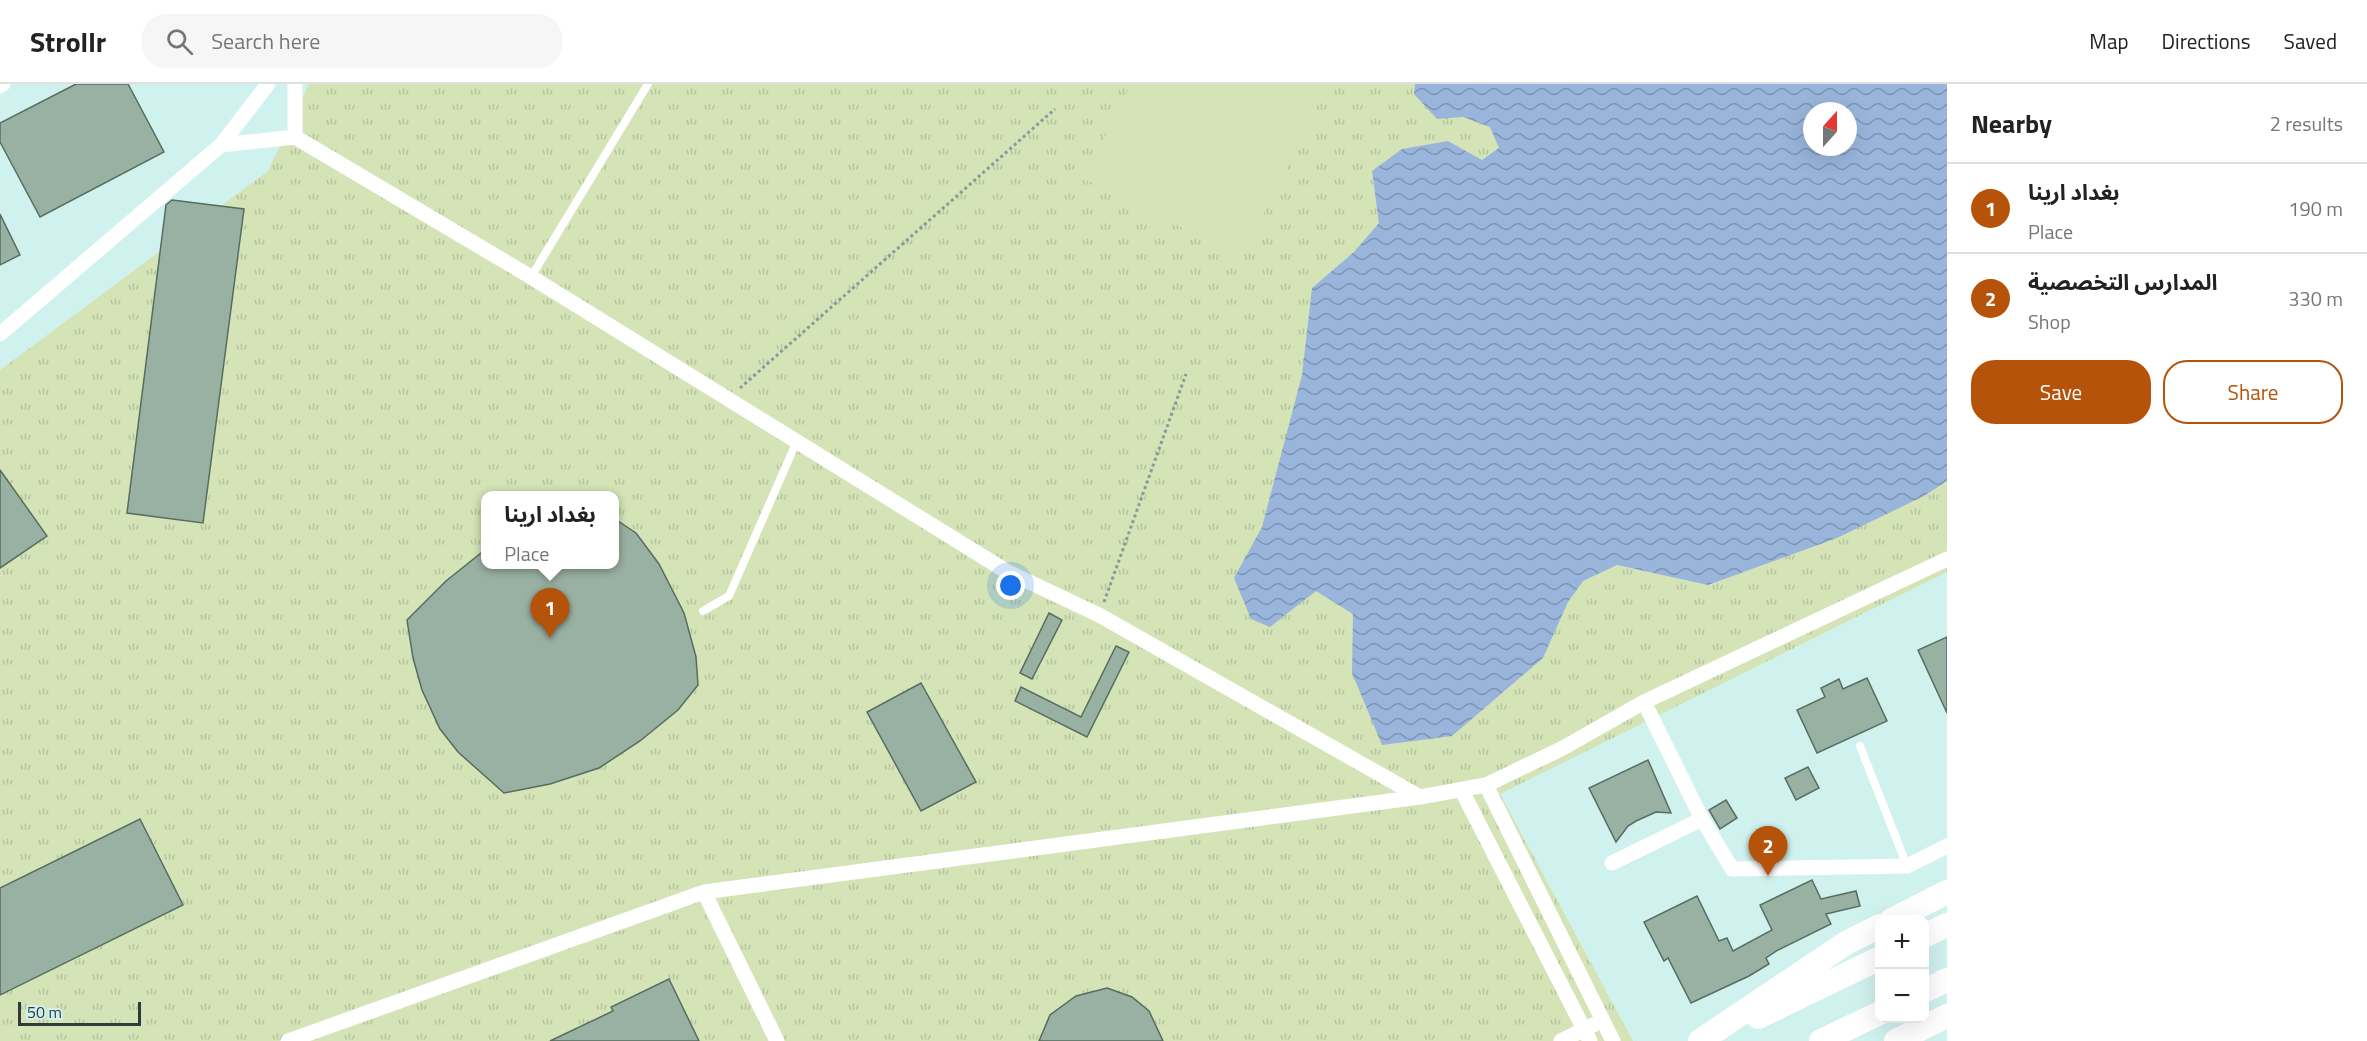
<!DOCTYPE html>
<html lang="en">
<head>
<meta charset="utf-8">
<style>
	:root { --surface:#fff; --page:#f6f6f6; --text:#222; --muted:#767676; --line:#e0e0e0; --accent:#b45309 }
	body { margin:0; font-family:"Titillium Web","Noto Sans Arabic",sans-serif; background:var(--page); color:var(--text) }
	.controls { position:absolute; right:18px; bottom:18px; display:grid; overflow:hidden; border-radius:12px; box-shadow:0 6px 24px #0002 }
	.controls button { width:54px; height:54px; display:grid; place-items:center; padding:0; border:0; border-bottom:2px solid var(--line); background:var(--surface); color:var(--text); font:30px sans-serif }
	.compass { position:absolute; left:1803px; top:18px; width:54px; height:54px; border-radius:50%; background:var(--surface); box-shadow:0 6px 24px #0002; rotate:21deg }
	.scale { position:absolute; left:18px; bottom:15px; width:123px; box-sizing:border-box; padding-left:6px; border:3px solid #2e3b3a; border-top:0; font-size:16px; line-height:21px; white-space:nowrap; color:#2e3b3a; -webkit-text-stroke:4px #d0f2ef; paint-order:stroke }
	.you { position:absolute; left:1011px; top:502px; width:21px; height:21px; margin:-15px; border:4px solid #fff; border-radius:50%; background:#1a73e8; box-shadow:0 0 0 9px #1a73e833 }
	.badge { display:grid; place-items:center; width:39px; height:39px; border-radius:50%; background:var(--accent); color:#fff; font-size:20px; font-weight:700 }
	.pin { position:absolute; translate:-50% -50px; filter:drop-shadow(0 2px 3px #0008) }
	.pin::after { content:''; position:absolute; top:32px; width:21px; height:18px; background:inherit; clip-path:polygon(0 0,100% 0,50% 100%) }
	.popup { position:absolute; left:481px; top:407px; width:138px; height:78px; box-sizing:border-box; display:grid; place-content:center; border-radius:12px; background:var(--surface); filter:drop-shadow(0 2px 4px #0005); font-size:20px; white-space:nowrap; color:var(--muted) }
	.popup b { font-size:22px; color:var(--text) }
	.popup::after { content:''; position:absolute; left:50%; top:100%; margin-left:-12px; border:12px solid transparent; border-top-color:var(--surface) }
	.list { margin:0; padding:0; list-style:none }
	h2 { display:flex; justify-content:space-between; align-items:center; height:78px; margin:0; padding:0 24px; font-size:26px }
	h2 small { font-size:20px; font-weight:400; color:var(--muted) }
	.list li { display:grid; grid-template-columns:39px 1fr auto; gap:18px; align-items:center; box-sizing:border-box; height:90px; padding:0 24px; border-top:2px solid var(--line) }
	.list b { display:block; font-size:22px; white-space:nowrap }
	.list p { margin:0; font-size:20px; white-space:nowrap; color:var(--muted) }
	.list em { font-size:20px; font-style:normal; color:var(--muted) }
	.actions { display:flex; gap:12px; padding:18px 24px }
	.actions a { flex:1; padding:14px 0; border:2px solid var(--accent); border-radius:24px; text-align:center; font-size:21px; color:var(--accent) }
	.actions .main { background:var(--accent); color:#fff }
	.icon { flex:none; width:33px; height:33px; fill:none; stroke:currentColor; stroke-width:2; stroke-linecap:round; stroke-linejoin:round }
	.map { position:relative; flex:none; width:1947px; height:957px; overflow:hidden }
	header { display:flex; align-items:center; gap:36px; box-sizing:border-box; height:84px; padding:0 30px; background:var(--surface); border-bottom:2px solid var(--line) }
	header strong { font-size:28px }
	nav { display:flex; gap:33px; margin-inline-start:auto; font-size:21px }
	.search { width:420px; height:54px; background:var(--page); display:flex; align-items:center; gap:15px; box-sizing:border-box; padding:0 21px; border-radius:24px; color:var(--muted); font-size:22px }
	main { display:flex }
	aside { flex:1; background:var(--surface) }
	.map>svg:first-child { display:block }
	.grass { fill:url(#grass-tufts); fill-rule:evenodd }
	.garden { fill:#d4e4b7 }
	.water { fill:url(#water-waves); fill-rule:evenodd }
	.building { fill:#99b1a2; stroke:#566d5f; stroke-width:1.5 }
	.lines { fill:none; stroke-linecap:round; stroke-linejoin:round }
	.path { stroke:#849c9a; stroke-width:3; stroke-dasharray:3 3; stroke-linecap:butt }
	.lane { stroke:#fff; stroke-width:8 }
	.street { stroke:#fff; stroke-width:15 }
	.primary { stroke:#fff; stroke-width:24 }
</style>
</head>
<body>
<header>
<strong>Strollr</strong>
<div class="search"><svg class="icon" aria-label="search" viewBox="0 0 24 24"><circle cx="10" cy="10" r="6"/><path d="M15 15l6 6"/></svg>Search here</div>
<nav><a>Map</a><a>Directions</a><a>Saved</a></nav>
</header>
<main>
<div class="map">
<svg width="1947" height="957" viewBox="0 0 1947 957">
	<defs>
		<pattern id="grass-tufts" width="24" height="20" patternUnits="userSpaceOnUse" patternTransform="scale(1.5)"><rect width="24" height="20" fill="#d4e4b7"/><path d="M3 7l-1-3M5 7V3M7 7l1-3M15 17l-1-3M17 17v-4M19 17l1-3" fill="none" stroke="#b6c49e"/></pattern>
		<pattern id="water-waves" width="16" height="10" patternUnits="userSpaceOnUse" patternTransform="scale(1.5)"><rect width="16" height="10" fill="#99b5db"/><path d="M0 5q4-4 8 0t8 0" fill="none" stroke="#7d94b3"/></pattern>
	</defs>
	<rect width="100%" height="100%" fill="#d0f2ef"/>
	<path class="grass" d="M309 0H1947V488L1500 710 1633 957H0V286L268 87ZM1812 27H1848V63H1812ZM486 412H614V480H486Z"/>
	<path class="garden" d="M1131 0H1328L1242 173 1084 95Z"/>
	<path class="water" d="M1415 0H1947V397L1924 412 1837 454 1708 501 1617 481 1583 497 1568 518 1543 574 1452 652 1382 661 1352 589 1353 530 1316 507 1270 543 1251 535 1234 494 1262 443 1302 291 1312 204 1354 168 1379 139 1372 87 1402 65 1448 57 1482 76 1499 64 1490 43 1463 33 1437 35 1414 10ZM1812 27H1848V63H1812Z"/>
	<path class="building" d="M76 0H128L164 68 40 133 0 58V39Z
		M172 116 244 125 203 439 127 429 166 121Z
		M0 130 20 171 0 181Z
		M0 386 47 452 0 484Z
		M615 435 636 449 659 480 684 529 696 573 698 601 678 626 640 657 599 684 550 700 504 709 458 668 440 645 422 606 413 574 407 536 446 497 486 465V480H615Z
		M1049 529 1062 536 1032 595 1020 589Z
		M1947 553V629L1918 566Z
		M1116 562 1129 568 1087 653 1015 617 1021 603 1081 633Z
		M1867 594 1887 637 1817 669 1797 626 1825 613 1821 604 1839 595 1843 605Z
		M921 599 976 698 921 727 867 628Z
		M1648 676 1671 729 1656 728 1636 737 1628 742 1616 758 1589 704Z
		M1808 683 1819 704 1796 716 1785 694Z
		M1726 716 1737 734 1720 745 1709 726Z
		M140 735 183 821 0 911V804Z
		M1812 796 1821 815 1856 807 1860 822 1826 830 1831 840 1778 866 1766 874 1769 880 1749 892 1691 919 1668 874 1664 877 1644 838 1697 812 1719 857 1727 854 1733 867 1772 846 1760 821Z
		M669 895 699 957H550L613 927 611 923Z
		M1107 904 1132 913 1149 927 1163 957H1039L1050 931 1076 912Z"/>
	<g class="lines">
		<path class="path" d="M740 304 1055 25
			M1104 518 1186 290"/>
		<path class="lane" d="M531 193 648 0
			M703 527 729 512 796 359
			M1860 662 1907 782"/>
		<path class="street" d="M0 2 3 0
			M295 53V0
			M221 61 295 53 531 193 1006 487 1099 531 1420 713 1486 701 1561 665 1644 618 1947 475
			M0 250 221 61 268 0
			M1644 618 1702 735
			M1486 701 1613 957
			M1462 707 1590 957
			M1612 779 1702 735 1732 785 1907 782 1947 762
			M704 808 777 957
			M288 957 704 808 1420 713
			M1561 957 1593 941"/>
		<path class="primary" d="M1892 836 1947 808
			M1924 852 1947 841
			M1924 907 1947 896
			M1758 933 1880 874
			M1700 957 1846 859 1880 842
			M1821 957 1880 929
			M1896 957 1947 932"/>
	</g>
</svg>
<div class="controls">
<button>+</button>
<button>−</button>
</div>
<svg class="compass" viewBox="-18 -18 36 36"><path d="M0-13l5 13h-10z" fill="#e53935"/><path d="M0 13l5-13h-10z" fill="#767676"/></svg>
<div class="scale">50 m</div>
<div class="you"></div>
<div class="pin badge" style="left:550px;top:554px">1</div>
<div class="popup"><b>بغداد ارينا</b>Place</div>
<div class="pin badge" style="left:1768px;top:792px">2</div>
</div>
<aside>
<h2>Nearby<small>2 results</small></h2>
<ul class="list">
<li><span class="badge">1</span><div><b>بغداد ارينا</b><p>Place</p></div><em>190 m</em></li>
<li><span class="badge">2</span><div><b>المدارس التخصصية</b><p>Shop</p></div><em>330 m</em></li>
</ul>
<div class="actions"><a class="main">Save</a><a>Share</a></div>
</aside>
</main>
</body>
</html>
